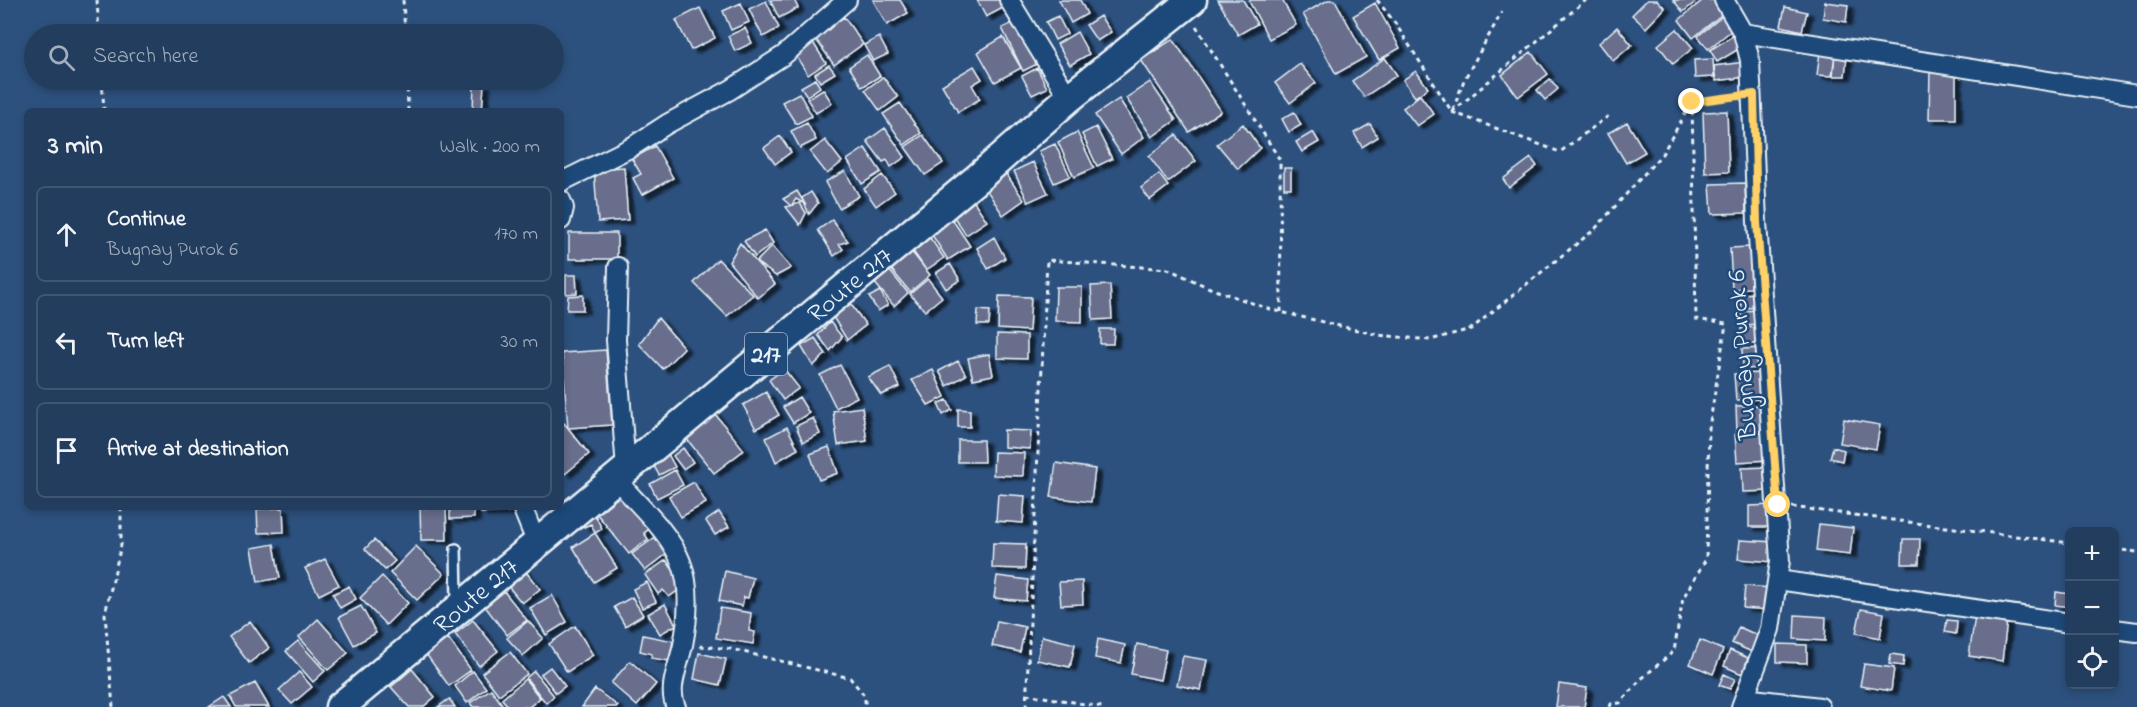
<!DOCTYPE html>
<html lang="en">
<head>
<meta charset="utf-8">
<style>
	:root { --surface:#223d5e; --page:#2a4464; --text:#f1f3f6; --muted:#a2aebc; --line:#3f5673 }
	body { margin:0; font-family:"Indie Flower",sans-serif; background:var(--page); color:var(--text) }
	.controls { position:absolute; right:18px; bottom:18px; display:grid; overflow:hidden; border-radius:9px; box-shadow:0 3px 9px #0003 }
	.controls button { width:54px; height:54px; display:grid; place-items:center; padding:0; border:0; border-bottom:2px solid var(--line); background:var(--surface); color:var(--text); font:30px sans-serif }
	.stop { position:absolute; width:18px; height:18px; margin:-14px; border:4px solid #ffd166; border-radius:50%; background:#fff }
	.stop.end { background:#ffd166; border-color:#fff; box-shadow:0 2px 6px #0008 }
	.list { margin:0; padding:0; list-style:none }
	h2 { display:flex; justify-content:space-between; align-items:center; height:78px; margin:0; padding:0 24px; font-size:26px }
	h2 small { font-size:20px; font-weight:400; color:var(--muted) }
	.list li { display:grid; grid-template-columns:39px 1fr auto; gap:18px; align-items:center; box-sizing:border-box; height:96px; margin:0 12px 12px; padding:0 12px; border:2px solid var(--line); border-radius:9px }
	.list b { display:block; font-size:22px; white-space:nowrap }
	.list p { margin:0; font-size:20px; white-space:nowrap; color:var(--muted) }
	.list em { font-size:20px; font-style:normal; color:var(--muted) }
	.icon { flex:none; width:33px; height:33px; fill:none; stroke:currentColor; stroke-width:2; stroke-linecap:round; stroke-linejoin:round }
	.map { position:relative; flex:none; width:2137px; height:707px; overflow:hidden }
	.search { position:absolute; background:var(--surface); box-shadow:0 3px 9px #0003; left:24px; top:24px; width:540px; height:66px; display:flex; align-items:center; gap:15px; box-sizing:border-box; padding:0 21px; border-radius:33px; color:var(--muted); font-size:22px }
	.panel { position:absolute; background:var(--surface); box-shadow:0 3px 9px #0003; left:24px; top:108px; width:540px; height:402px; border-radius:9px }
	.map>svg:first-child { display:block }
	.building { fill:#676e8c; stroke:#e8f1f8; stroke-width:1.5; filter:url(#shadow) }
	.lines { fill:none; stroke-linecap:round; stroke-linejoin:round }
	.service-casing { stroke:#e8f1f8; stroke-width:14 }
	.minor-casing { stroke:#e8f1f8; stroke-width:22 }
	.primary-casing { stroke:#e8f1f8; stroke-width:33 }
	.path { stroke:#e8f1f8; stroke-width:3; stroke-dasharray:4.5 4.5; stroke-linecap:butt }
	.service { stroke:#1f4a7a; stroke-width:9 }
	.minor { stroke:#1f4a7a; stroke-width:18 }
	.primary { stroke:#1f4a7a; stroke-width:28 }
	.route { stroke:#ffd166; stroke-width:8 }
	.labels { text-anchor:middle; stroke-width:5; stroke-linejoin:round; paint-order:stroke }
	.shield { fill:#1f4a7a; stroke:#acbfd2; stroke-width:1.5 }
	.shield-label { font-size:24px; font-weight:bold; fill:#e8f1f8 }
	.street-label { font-size:26px; fill:#e8f1f8; stroke:#1f4a7a }
</style>
</head>
<body>
<div class="map">
<svg width="2137" height="707" viewBox="0 0 2137 707">
	<defs>
		<filter id="shadow"><feDropShadow dx="6" dy="3.5" stdDeviation="1.5" flood-color="#0009"/></filter>
	</defs>
	<rect width="100%" height="100%" fill="#2d517e"/>
	<filter id="ink" filterUnits="userSpaceOnUse"><feTurbulence type="fractalNoise" baseFrequency=".0167" numOctaves="2"/><feDisplacementMap in="SourceGraphic" scale="12" xChannelSelector="R" yChannelSelector="G"/><feConvolveMatrix kernelMatrix="1 2 1 2 8 2 1 2 1" color-interpolation-filters="sRGB"/></filter>
	<g filter="url(#ink)">
		<path class="building" d="M770 0H794L798 8 779 18Z
			M873 0H900L908 13 887 25Z
			M977 0H999L1003 8 986 17Z
			M1059 0H1080L1087 14 1071 23Z
			M1218 0H1243L1257 24 1238 35Z
			M1251 0H1282L1296 25 1269 39 1249 1Z
			M1328 0H1335L1366 57 1336 74 1303 14Z
			M1647 0H1657L1665 8 1646 28 1632 15Z
			M1673 0H1698L1683 12Z
			M1703 0H1717L1726 11 1693 38 1679 20Z
			M766 1 779 28 763 37 749 9Z
			M1825 2 1848 5 1846 22 1823 18Z
			M741 3 749 22 731 30 723 11Z
			M1375 3 1400 48 1379 60 1353 16Z
			M1785 7 1807 12 1802 31 1781 26Z
			M700 8 715 38 691 50 676 20Z
			M1725 14 1736 27 1708 49 1698 36Z
			M1058 16 1067 34 1055 40 1046 22Z
			M1100 16 1111 32 1097 41 1086 25Z
			M844 17 863 44 834 65 815 38Z
			M1017 21 1039 63 1023 71 1002 28Z
			M1617 27 1632 45 1613 61 1599 43Z
			M745 28 752 43 735 51 728 36Z
			M1677 29 1693 48 1673 64 1658 45Z
			M1077 32 1089 54 1070 65 1057 44Z
			M1734 35 1742 47 1717 62 1710 50Z
			M879 37 888 54 873 61 864 45Z
			M1003 37 1021 68 995 82 978 52Z
			M1173 39 1221 111 1189 132 1141 60Z
			M812 41 826 63 808 75 794 53Z
			M1531 52 1548 74 1518 97 1502 75Z
			M1820 52 1835 54 1832 76 1817 75Z
			M1835 54 1847 55 1845 76H1833Z
			M867 55 880 76 862 87 849 67Z
			M1385 58 1397 75 1364 97 1352 81Z
			M1713 59 1714 77 1695 78 1694 60Z
			M1745 62 1746 77 1716 81 1714 66Z
			M1300 64 1316 83 1290 103 1275 83Z
			M829 65 835 73 820 82 815 74Z
			M974 66 982 79 972 85 980 99 958 112 942 85Z
			M1037 68 1047 88 1032 95 1022 76Z
			M1930 70H1956V119H1929Z
			M1416 71 1428 88 1415 97 1403 80Z
			M883 77 898 97 880 111 865 90Z
			M815 79 820 87 807 96 801 87Z
			M1550 79 1558 89 1545 100 1537 90Z
			M1150 82 1176 120 1152 137 1126 98Z
			M474 84H484L482 111H473Z
			M823 89 832 103 816 113 807 99Z
			M799 93 812 116 796 124 782 102Z
			M1420 95 1434 114 1417 126 1403 108Z
			M1119 99 1144 137 1121 154 1095 115Z
			M900 103 921 133 904 145 883 114Z
			M1727 111 1729 172 1705 173 1703 112Z
			M1294 112 1301 125 1289 132 1282 119Z
			M1627 122 1645 152 1626 163 1608 133Z
			M807 123 816 140 800 148 791 131Z
			M1243 124 1260 148 1238 169 1217 144Z
			M1370 124 1378 137 1362 147 1354 133Z
			M1096 127 1112 159 1097 166 1082 134Z
			M885 128 905 157 891 167 887 160 883 162 867 141Z
			M1077 132 1094 168 1074 177 1058 142Z
			M1313 132 1319 142 1302 152 1296 142Z
			M923 135 943 163 925 175 905 147Z
			M1176 135 1196 161 1168 182 1149 156Z
			M780 136 791 152 775 164 764 148Z
			M825 140 842 162 827 174 810 152Z
			M1055 144 1070 176 1054 183 1039 151Z
			M655 146 673 178 642 195 633 178 641 174 632 159Z
			M865 148 881 172 862 184 847 160Z
			M1531 158 1537 166 1509 188 1503 179Z
			M1033 162 1048 193 1028 202 1014 171Z
			M624 167 628 220 598 222 594 169Z
			M1284 168H1291V188H1284Z
			M845 171 859 196 839 208 825 182Z
			M1005 172 1024 200 1003 215 984 186Z
			M1159 174 1168 186 1150 200 1141 188Z
			M882 175 895 192 876 206 864 189Z
			M1745 183 1746 213 1712 214 1710 184Z
			M797 191 805 204 796 199 791 206 783 199Z
			M811 192 818 203 809 214 802 198Z
			M969 194 987 221 966 235 948 208Z
			M800 203 806 213 800 225 786 207Z
			M946 210 970 246 948 260 925 224Z
			M832 220 848 241 839 244 843 249 834 256 818 230Z
			M924 229 944 258 926 270 906 241Z
			M765 230 773 243 755 257 744 241Z
			M569 233H617V259H569Z
			M994 237 1005 258 988 269 977 248Z
			M740 243 775 284 758 298 729 262Z
			M772 246 791 268 776 276 756 262Z
			M907 246 930 275 910 292 891 269 897 264 892 258Z
			M1750 247 1751 288 1732 289 1730 248Z
			M718 259 753 295 727 316 694 283Z
			M950 264 960 280 946 289 936 273Z
			M889 270 908 293 894 306 874 282Z
			M566 275H576L577 293 566 294Z
			M928 279 942 297 925 311 910 294Z
			M1110 285 1112 319 1093 320 1091 286Z
			M1056 287H1082V322L1055 321Z
			M880 291 888 305 878 311 869 297Z
			M1761 293 1762 307 1741 308 1740 294Z
			M583 295V310H567L568 296Z
			M999 296 1031 297 1029 331 998 329Z
			M850 303 866 325 847 340 833 317Z
			M978 310 990 311 989 325H977Z
			M1762 310 1763 324 1741 325V311Z
			M658 318 684 348 663 369 639 344Z
			M830 322 842 337 830 351 818 335Z
			M1761 327 1762 344H1742L1741 328Z
			M1100 329H1114L1113 344H1100Z
			M997 334 1027 335V359L997 358Z
			M815 338 826 354 813 366 801 346Z
			M1764 348 1765 368 1743 369 1742 349Z
			M606 350 612 425 568 428 562 353Z
			M989 354 993 375 973 379 968 358Z
			M958 361 966 375 947 386 939 371Z
			M840 365 857 397 836 408 820 375Z
			M890 366 900 387 881 395 868 377Z
			M784 369 799 388 783 400 769 380Z
			M933 370 945 397 928 405 912 380Z
			M1765 373 1766 399 1736 400 1734 374Z
			M766 392 779 415 756 429 743 405Z
			M799 397 809 413 793 423 783 407Z
			M947 400 952 410 943 415 938 404Z
			M1767 405 1768 430 1737 432 1736 406Z
			M862 407 867 441 838 445 833 411Z
			M711 409 744 450 714 473 682 433Z
			M958 409 970 410V427H958Z
			M813 418 820 434 803 442 796 426Z
			M1844 419 1880 425 1876 449 1840 443Z
			M564 423 589 454 565 474 561 468V426Z
			M787 427 798 449 776 462 766 438Z
			M1004 430 1031 431 1030 449 1004 447Z
			M1767 433 1768 460 1737 462 1735 434Z
			M958 440H983L984 462H958Z
			M663 445 675 467 659 475 647 453Z
			M829 447 838 473 819 480 810 454Z
			M1833 447 1844 450 1842 461 1830 458Z
			M683 448 693 462 683 469 673 456Z
			M994 452 1024 453 1023 476 993 475Z
			M1056 463 1095 469 1091 502 1051 497Z
			M1769 467 1770 491 1743 492 1742 468Z
			M675 470 683 485 657 498 650 484Z
			M694 482 706 503 681 517 669 496Z
			M625 492 652 527 644 533 648 539 629 554 597 514Z
			M998 494 1025 496 1023 523 996 521Z
			M1773 505 1774 527H1749V506Z
			M446 507 447 540H421L420 508Z
			M450 507H474V518L450 519Z
			M481 507H508V512L481 513Z
			M283 508 284 532 258 533 257 509Z
			M719 512 729 527 715 535 706 521Z
			M595 515 602 529 595 533 591 524 584 527 582 521Z
			M1819 524 1853 528 1850 555 1816 551Z
			M595 533 617 568 594 582 573 547Z
			M657 536 669 552 645 571 632 554Z
			M1903 539H1920L1919 564H1902Z
			M374 540 395 561 385 570 365 549Z
			M1740 540 1775 542 1774 562 1738 559Z
			M993 543 1026 544 1025 569 992 568Z
			M274 544 280 578 258 582 252 548Z
			M416 546 444 574 417 600 390 573Z
			M325 559 339 585 319 595 305 568Z
			M666 560 684 586 669 597 663 590 658 594 645 575Z
			M521 566 540 589 522 603 503 580Z
			M725 571 753 578 748 598 744 597 742 606 719 601Z
			M382 576 408 603 386 625 360 598Z
			M997 576 1028 580 1026 601 994 598Z
			M1082 581 1083 604 1061 605 1059 582Z
			M647 582 656 602 642 608 633 589Z
			M499 585 527 620 507 635 480 600Z
			M349 586 356 599 340 608 333 594Z
			M1745 586 1771 588 1769 610 1743 608Z
			M2056 592 2070 594V607L2055 605Z
			M552 595 567 622 546 635 530 608Z
			M632 597 643 615 625 626 614 607Z
			M665 604 676 625 660 634 648 614Z
			M361 606 376 633 354 645 339 617Z
			M720 608 751 613 749 631 755 632 753 644 716 638Z
			M1861 609 1884 613 1880 638 1856 633Z
			M1795 615 1826 617 1825 641 1794 639Z
			M1975 616 2007 621 2002 661 1969 656Z
			M318 619 348 653 328 670 299 637Z
			M473 620 498 651 479 666 455 634Z
			M1947 620 1957 621 1956 634 1945 632Z
			M250 621 269 648 249 663 229 637Z
			M528 621 543 638 523 656 507 638Z
			M997 621 1025 627 1020 652 992 646Z
			M575 626 593 655 567 672 549 644Z
			M1739 627 1761 637 1754 653 1732 643Z
			M643 635 673 641 669 661 651 658 652 654 640 651Z
			M1042 636 1075 644 1070 667 1037 660Z
			M448 638 471 670 449 686 426 654Z
			M1098 639 1125 645 1121 663 1095 658Z
			M1700 640 1723 650 1713 674 1690 664Z
			M298 641 325 671 313 682 286 651Z
			M1137 644 1166 650 1160 680 1131 674Z
			M1777 644 1807 645V663L1777 662Z
			M1730 650 1748 658 1742 674 1724 666Z
			M510 652 527 674 499 695 482 673Z
			M699 653 726 659 720 685 694 679Z
			M1891 654 1904 656 1903 666 1889 664Z
			M1183 656 1207 660 1201 690 1177 685Z
			M630 661 656 684 637 706 611 683Z
			M1864 664 1894 668 1891 691 1860 686Z
			M550 667 565 686 556 693 541 674Z
			M412 669 435 697 423 707H409L391 687Z
			M473 671 486 688 467 703 455 686Z
			M534 671 554 696 546 703 526 678Z
			M299 672 312 687 292 704 279 690Z
			M1724 674 1735 679 1730 689 1719 685Z
			M525 679 540 698 529 707H509L502 699Z
			M255 683 269 707H236L230 696Z
			M1559 684 1587 688 1584 707H1556Z
			M491 689 504 707H473L470 703Z
			M595 689 618 706 617 707H582Z
			M224 697 231 707H209Z
			M449 699 455 707H438Z"/>
		<g class="lines">
			<defs>
				<path id="service" d="M456 549 457 601"/>
				<path id="minor" d="M1009 0 1069 98
					M1724 0 1743 33 1750 60 1757 222 1780 561 1770 629 1741 707
					M1743 33 2137 95
					M561 182 630 148 667 124 730 90 784 55 847 0
					M561 200 564 208 561 220
					M618 267 616 340 626 469
					M616 479C637 504 669 531 681 562 691 587 688 619 683 645 679 665 667 688 676 707
					M522 507 537 544
					M1778 580 2070 623
					M2114 629 2137 632
					M1745 698 1820 707"/>
				<path id="primary" d="M340 707 979 177 1069 98 1192 0"/>
			</defs>
			<use href="#service" class="service-casing"/>
			<use href="#minor" class="minor-casing"/>
			<use href="#primary" class="primary-casing"/>
			<path class="path" d="M97 0 99 34
				M403 0 405 34
				M1377 0 1395 23 1452 112 1560 152 1611 114
				M1196 26 1280 160 1281 312
				M102 80 104 111
				M407 80 408 111
				M1453 110 1464 80 1502 12
				M1452 112 1586 0
				M1792 507 2070 543
				M2114 549 2137 552
				M700 646 731 649 850 678 865 696V707
				M1026 694 1102 707
				M113 707 105 614 121 545V507
				M1026 707 1047 260 1168 269 1212 289 1272 310 1378 335 1430 340 1471 329 1595 229 1662 154 1692 102 1737 96
				M1610 707 1611 704 1620 703 1640 680 1674 651 1683 598 1706 559 1709 428 1726 324 1696 319 1692 102"/>
			<use href="#service" class="service"/>
			<use href="#minor" class="minor"/>
			<use href="#primary" class="primary"/>
		</g>
	</g>
	<g class="lines" filter="url(#ink)">
		<path class="route" d="M1692 102 1754 94 1757 222 1778 505"/>
	</g>
	<g class="labels">
		<rect class="shield" x="745" y="333" width="42" height="42" rx="4.5"/>
		<g class="shield-label">
			<text x="766" y="362">217</text>
		</g>
		<g class="street-label">
			<text transform="translate(849 284) rotate(-40)" y="9">Route 217</text>
			<text transform="translate(1741 355) rotate(-94)" y="9">Bugnay Purok 6</text>
			<text transform="translate(475 595) rotate(-40)" y="9">Route 217</text>
		</g>
	</g>
</svg>
<div class="controls">
<button>+</button>
<button>−</button>
<button><svg class="icon" aria-label="locate" viewBox="0 0 24 24"><circle cx="12" cy="12" r="6"/><path d="M12 2v4M12 18v4M2 12h4M18 12h4"/></svg></button>
</div>
<div class="stop" style="left:1778px;top:505px"></div>
<div class="stop end" style="left:1692px;top:102px"></div>
<div class="search"><svg class="icon" aria-label="search" viewBox="0 0 24 24"><circle cx="10" cy="10" r="6"/><path d="M15 15l6 6"/></svg>Search here</div>
<section class="panel">
<h2>3 min<small>Walk · 200 m</small></h2>
<ul class="list">
<li><svg class="icon" aria-label="ahead" viewBox="0 0 24 24"><path d="M12 20V5M6 11l6-6 6 6"/></svg><div><b>Continue</b><p>Bugnay Purok 6</p></div><em>170 m</em></li>
<li><svg class="icon" aria-label="left" viewBox="0 0 24 24"><path d="M17 20v-9H6M10 6l-5 5 5 5"/></svg><div><b>Turn left</b></div><em>30 m</em></li>
<li><svg class="icon" aria-label="arrive" viewBox="0 0 24 24"><path d="M6 21V4h12l-3 4 3 4H6"/></svg><div><b>Arrive at destination</b></div></li>
</ul>
</section>
</div>
</body>
</html>
